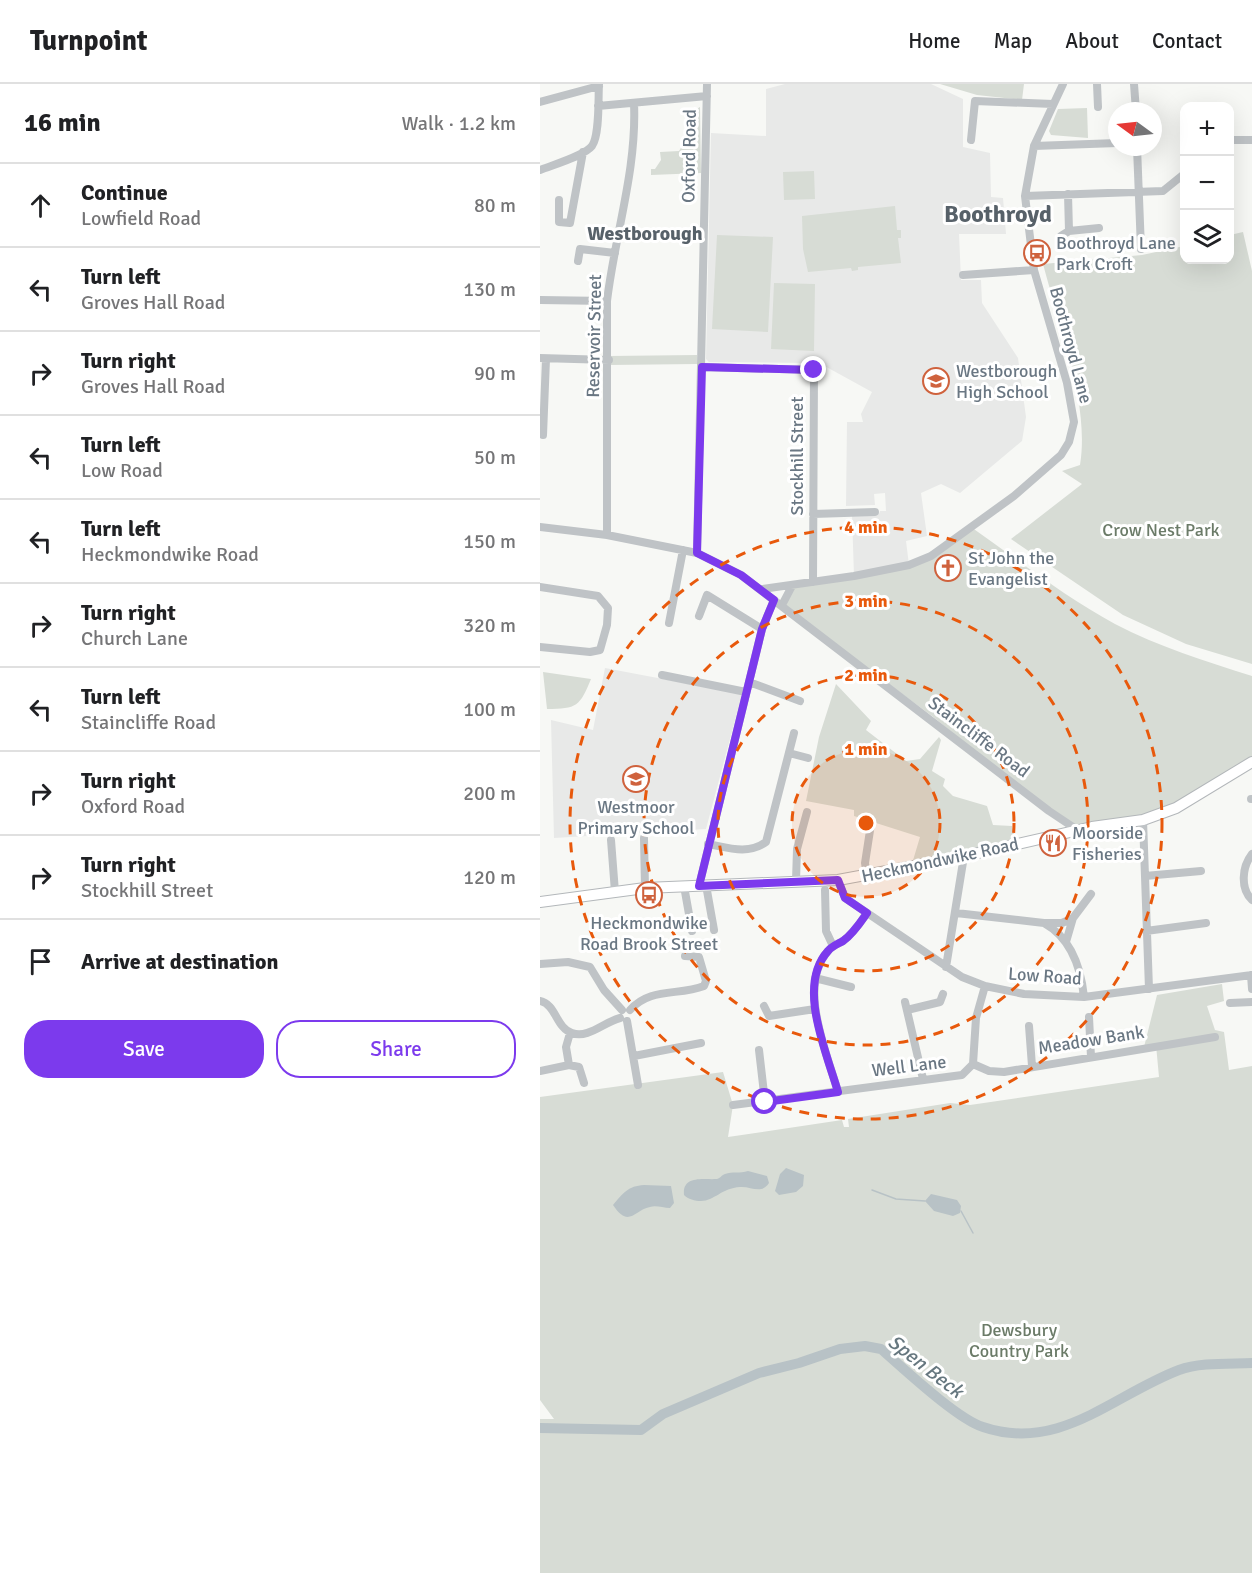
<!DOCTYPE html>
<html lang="en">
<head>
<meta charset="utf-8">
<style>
	:root { --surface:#fff; --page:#f6f6f6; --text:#202124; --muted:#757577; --line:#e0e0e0; --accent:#7c3aed }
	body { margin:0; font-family:Signika,sans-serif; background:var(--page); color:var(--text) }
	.controls { position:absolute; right:18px; top:18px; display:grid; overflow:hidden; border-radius:12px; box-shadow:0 6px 24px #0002 }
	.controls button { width:54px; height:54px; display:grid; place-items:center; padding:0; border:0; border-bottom:2px solid var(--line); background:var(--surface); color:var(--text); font:30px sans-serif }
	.compass { position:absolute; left:568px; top:18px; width:54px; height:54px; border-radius:50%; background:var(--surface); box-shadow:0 6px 24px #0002; rotate:285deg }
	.stop { position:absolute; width:18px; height:18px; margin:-14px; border:4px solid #7c3aed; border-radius:50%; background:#fff }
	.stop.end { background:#7c3aed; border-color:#fff; box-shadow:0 2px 6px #0008 }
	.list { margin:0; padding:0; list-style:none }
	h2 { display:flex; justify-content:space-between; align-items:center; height:78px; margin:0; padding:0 24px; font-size:26px }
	h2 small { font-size:20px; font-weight:400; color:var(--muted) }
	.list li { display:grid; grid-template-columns:39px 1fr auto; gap:18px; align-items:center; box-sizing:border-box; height:84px; padding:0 24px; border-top:2px solid var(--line) }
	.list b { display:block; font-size:22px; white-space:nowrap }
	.list p { margin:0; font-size:20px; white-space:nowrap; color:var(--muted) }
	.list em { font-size:20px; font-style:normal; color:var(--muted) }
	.actions { display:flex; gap:12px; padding:18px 24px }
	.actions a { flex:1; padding:14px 0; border:2px solid var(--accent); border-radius:24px; text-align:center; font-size:21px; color:var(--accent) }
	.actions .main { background:var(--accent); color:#fff }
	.icon { flex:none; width:33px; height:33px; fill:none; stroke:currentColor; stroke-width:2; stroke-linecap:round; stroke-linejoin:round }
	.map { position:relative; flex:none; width:712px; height:1489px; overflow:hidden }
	header { display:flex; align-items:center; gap:36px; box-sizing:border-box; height:84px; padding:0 30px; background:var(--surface); border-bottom:2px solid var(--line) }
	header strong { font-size:28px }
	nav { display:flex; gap:33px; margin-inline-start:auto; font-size:21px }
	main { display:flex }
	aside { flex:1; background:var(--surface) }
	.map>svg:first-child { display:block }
	.built { fill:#e8e9e8 }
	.green { fill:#d7dcd5 }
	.water { fill:#b8c2c6 }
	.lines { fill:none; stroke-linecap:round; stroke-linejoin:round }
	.stream { stroke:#b8c2c6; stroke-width:1.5 }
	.river { stroke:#b8c2c6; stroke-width:10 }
	.major-casing { stroke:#b3b7ba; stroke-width:12 }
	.minor { stroke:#bfc3c6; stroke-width:8 }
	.major { stroke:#fff; stroke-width:10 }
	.route { stroke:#7c3aed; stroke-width:8 }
	.ring { fill:none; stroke:#e8590c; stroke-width:3; stroke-dasharray:10 8 }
	.labels { text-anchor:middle; stroke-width:6; stroke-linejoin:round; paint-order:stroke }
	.street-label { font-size:18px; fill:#6a7783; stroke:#fff }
	.poi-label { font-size:18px; fill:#6a7783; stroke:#fff; text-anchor:start }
	.park-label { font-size:18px; fill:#6b7b68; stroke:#fff }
	.neighbourhood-label { font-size:20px; font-weight:bold; fill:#576169; stroke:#fff }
	.water-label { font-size:20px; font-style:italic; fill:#66777f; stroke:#fff }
	.district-label { font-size:24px; font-weight:bold; fill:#576169; stroke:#fff }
	.centre { fill:#e8590c; stroke:#fff; stroke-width:3 }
	.ring-label { font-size:18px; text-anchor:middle; font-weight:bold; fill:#e8590c; stroke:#fff; stroke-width:6; stroke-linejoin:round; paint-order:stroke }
</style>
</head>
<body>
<header>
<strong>Turnpoint</strong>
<nav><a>Home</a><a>Map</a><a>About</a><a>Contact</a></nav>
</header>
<main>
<aside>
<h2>16 min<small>Walk · 1.2 km</small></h2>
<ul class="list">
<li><svg class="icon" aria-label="ahead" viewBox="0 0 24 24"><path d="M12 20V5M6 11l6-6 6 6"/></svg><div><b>Continue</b><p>Lowfield Road</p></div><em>80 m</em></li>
<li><svg class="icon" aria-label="left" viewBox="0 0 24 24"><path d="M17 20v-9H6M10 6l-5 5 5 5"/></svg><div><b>Turn left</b><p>Groves Hall Road</p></div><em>130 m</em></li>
<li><svg class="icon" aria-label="right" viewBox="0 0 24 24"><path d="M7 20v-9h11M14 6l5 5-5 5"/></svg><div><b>Turn right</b><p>Groves Hall Road</p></div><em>90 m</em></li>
<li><svg class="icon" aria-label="left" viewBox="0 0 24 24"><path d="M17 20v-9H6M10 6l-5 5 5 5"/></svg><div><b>Turn left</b><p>Low Road</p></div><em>50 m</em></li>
<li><svg class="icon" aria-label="left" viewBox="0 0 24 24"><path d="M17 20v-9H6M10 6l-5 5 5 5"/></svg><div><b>Turn left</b><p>Heckmondwike Road</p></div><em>150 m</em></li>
<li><svg class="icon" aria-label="right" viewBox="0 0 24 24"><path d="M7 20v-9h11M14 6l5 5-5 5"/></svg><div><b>Turn right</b><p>Church Lane</p></div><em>320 m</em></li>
<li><svg class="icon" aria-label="left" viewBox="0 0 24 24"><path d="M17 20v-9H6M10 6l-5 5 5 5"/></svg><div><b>Turn left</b><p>Staincliffe Road</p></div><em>100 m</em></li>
<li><svg class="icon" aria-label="right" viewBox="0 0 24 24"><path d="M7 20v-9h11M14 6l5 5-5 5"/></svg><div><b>Turn right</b><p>Oxford Road</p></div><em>200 m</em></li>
<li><svg class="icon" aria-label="right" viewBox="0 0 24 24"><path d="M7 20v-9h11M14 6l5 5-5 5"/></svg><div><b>Turn right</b><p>Stockhill Street</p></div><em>120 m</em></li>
<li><svg class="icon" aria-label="arrive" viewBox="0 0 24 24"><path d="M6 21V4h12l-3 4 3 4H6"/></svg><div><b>Arrive at destination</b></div></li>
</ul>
<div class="actions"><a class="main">Save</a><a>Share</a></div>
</aside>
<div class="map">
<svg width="712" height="1489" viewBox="0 0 712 1489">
	<rect width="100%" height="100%" fill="#f7f8f5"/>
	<path class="built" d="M245 0H391L423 15V63L450 69 451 113 463 114 466 150H419L421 196H441L442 219 478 274 486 333 482 357 420 409 401 400 381 409 387 452 366 457 369 481 314 492 312 431 339 430 340 427H346L345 409 334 410 335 421 306 422 307 338H323L321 330 332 308 281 280 274 286 271 279 169 278 166 275 171 49 226 52V5Z
		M65 584 202 610 166 745 14 754 11 636 53 646Z"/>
	<path class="green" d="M400 0H484L482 16 437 11Z
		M160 23 161 89 111 91V85H115L121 76 120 68 139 67 150 50 155 26Z
		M547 24 548 54 511 51 509 47 518 25Z
		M274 87 275 115 244 116 243 88Z
		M355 122 357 146H361V154H358L361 179 318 183V186L312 187 311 184 268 188 263 165 262 132Z
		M703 148 712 187V580L646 560 583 531 471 455 542 400 522 387 540 381C550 320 519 241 503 180L602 171 644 162V176H690V151Z
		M177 151 233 153 228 248 172 245Z
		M234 199 275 200 274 267 231 265Z
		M157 271V280L69 281V272Z
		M431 443C478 476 525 513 575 540 619 563 665 577 712 592V678L636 724 539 747 509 727 392 632 242 521 252 502 369 481Z
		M3 588 51 595C40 622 37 625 7 625Z
		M296 600 331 637 326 646 366 677 380 675 399 653 401 656 392 687 405 695 403 702 413 712 447 722 453 741 472 742 475 755 371 783 380 753 314 732V726L266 717 279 653Z
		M682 900 684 917 667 922 675 946 684 948 689 986 712 982V1489H0V1335H14L0 1316V1013L183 988 193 1021 188 1053 302 1036 304 1043H309L308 1035 410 1019 430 1021 619 993 616 961 604 963 617 911Z"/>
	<path class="water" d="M246 1084 264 1091 263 1102 256 1108 239 1111 235 1107 240 1090Z
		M208 1087 227 1092 229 1099C221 1111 211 1102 200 1103 182 1104 174 1117 161 1117 155 1117 148 1115 144 1111 142 1091 164 1096 177 1095 181 1094 180 1092 185 1090 192 1087 200 1090 208 1087Z
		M104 1101 131 1102 134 1119 130 1124C123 1124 116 1121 110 1123 94 1126 89 1145 73 1121 83 1109 88 1102 104 1101Z
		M391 1110 417 1116 421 1122 420 1129 413 1132 394 1127 385 1117Z"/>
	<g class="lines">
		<path class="stream" d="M332 1106 356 1115 385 1117
			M421 1127 433 1149"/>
		<path class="river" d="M0 1344 101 1346 123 1330 219 1289 259 1279 300 1265 325 1262 341 1265C363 1284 417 1335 443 1343 519 1369 573 1311 639 1286 660 1278 690 1280 712 1279"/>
		<defs>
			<path id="major" d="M0 818 105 804 298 796 412 775 552 743 603 736 636 724 712 678"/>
		</defs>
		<use href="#major" class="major-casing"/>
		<path class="minor" d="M557 0 558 23
			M594 0 596 27
			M0 18 59 2
			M58 22 167 12
			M431 56 435 17 513 20
			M690 56H712
			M494 62 577 59
			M597 63 601 165
			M0 86C12 81 44 72 52 62 60 51 58 14 59 0
			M690 97V96
			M528 110 529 147
			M485 112 623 107 644 90
			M19 116V138L30 139 43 68
			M521 152 529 147 559 144
			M38 177 40 165 75 169
			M423 191 494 186
			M0 216 67 217
			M0 274 69 276
			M162 283 274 286 273 498
			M3 351 6 275
			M273 430 335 428
			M0 443 67 451 157 469 201 491 509 727 539 747
			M67 451V217C75 150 97 86 94 19
			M157 469 167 0
			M0 503 58 512 68 524 67 541 60 566 50 568 0 563
			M222 505 314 492 369 481 391 472 474 412 521 371 529 358 534 338 527 299 494 186 485 112 494 62 523 0
			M242 521 252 502
			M159 532 167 511 222 545
			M129 539 143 466
			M122 591 206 608
			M209 598 260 617
			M249 669 268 674
			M711 715H712
			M603 736 609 905
			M104 754 105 804
			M71 756 75 808
			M168 760C189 764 208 771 226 758L254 649
			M712 770C702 783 700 804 712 816
			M327 792 325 779 331 740
			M605 792 661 787
			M298 796 305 814 422 893 445 902 484 910 544 913 712 891
			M256 797 257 765 267 728
			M166 801 174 846
			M144 802 152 847
			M159 802 222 545 234 516
			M285 806 286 847 293 862
			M416 829 504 839C531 854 541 884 544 913
			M505 839H522L533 834
			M606 847 666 839
			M526 858 533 834 551 810
			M0 880 28 878 50 883 64 906 82 926
			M406 883 424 772
			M711 891 712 905
			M275 894 311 903
			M0 917C16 920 16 944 32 949 48 955 64 938 80 934
			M365 918 383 995
			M690 919 712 918
			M224 922 229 932 275 925
			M90 926C110 903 138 912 164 902L166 897 159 873 145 872
			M367 926 400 918 403 910
			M549 933 551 973
			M87 937 98 1001
			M489 942 492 982
			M219 966 225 1018
			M94 972 161 959
			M433 980 449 987 464 988 675 953
			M29 981 26 963 30 949
			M0 987 29 981 39 983 44 999
			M298 1008C287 969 257 902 288 867 292 862 298 860 303 857 313 850 320 839 327 829
			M193 1021 422 991 433 980 436 934 445 902"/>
		<use href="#major" class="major"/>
	</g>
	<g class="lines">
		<path class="route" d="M225 1018 298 1008C287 969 256 902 288 867 292 862 298 860 303 857 313 850 320 839 327 829L305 814 298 796 159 802 222 545 234 516 201 491 157 469 162 283 274 286"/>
	</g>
	<circle cx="326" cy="739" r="74" fill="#e8590c" fill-opacity=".12"/>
	<g class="ring">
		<circle cx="326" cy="739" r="74"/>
		<circle cx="326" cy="739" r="148"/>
		<circle cx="326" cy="739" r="222"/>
		<circle cx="326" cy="739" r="296"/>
	</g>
	<defs>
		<symbol id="bus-ring" viewBox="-11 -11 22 22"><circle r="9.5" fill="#fff" stroke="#cf623d" stroke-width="1.5"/><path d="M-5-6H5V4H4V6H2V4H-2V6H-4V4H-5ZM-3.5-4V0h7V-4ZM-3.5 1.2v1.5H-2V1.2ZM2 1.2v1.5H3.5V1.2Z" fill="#cf623d"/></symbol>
		<symbol id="school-ring" viewBox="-11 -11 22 22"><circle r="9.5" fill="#fff" stroke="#cf623d" stroke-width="1.5"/><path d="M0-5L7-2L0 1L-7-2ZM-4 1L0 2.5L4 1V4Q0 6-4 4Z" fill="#cf623d"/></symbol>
		<symbol id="church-ring" viewBox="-11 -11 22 22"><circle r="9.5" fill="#fff" stroke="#cf623d" stroke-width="1.5"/><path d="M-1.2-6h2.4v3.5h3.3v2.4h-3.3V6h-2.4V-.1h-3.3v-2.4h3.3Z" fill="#cf623d"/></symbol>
		<symbol id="restaurant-ring" viewBox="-11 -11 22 22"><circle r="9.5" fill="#fff" stroke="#cf623d" stroke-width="1.5"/><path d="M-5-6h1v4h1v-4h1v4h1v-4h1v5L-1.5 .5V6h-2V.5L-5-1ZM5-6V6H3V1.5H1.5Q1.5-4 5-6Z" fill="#cf623d"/></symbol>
	</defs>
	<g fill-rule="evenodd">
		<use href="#bus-ring" x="482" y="154" width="30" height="30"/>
		<use href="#school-ring" x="381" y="282" width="30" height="30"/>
		<use href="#church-ring" x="393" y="469" width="30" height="30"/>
		<use href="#school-ring" x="81" y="680" width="30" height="30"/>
		<use href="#restaurant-ring" x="498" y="744" width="30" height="30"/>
		<use href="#bus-ring" x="94" y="796" width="30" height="30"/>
	</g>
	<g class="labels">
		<g class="street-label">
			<text transform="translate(149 72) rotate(-89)" y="6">Oxford Road</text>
			<text transform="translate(54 252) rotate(-89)" y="6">Reservoir Street</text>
			<text transform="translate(531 261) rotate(75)" y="6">Boothroyd Lane</text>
			<text transform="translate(257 372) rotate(-90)" y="6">Stockhill Street</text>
			<text transform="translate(439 653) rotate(37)" y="6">Staincliffe Road</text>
			<text transform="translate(400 776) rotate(-12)" y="6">Heckmondwike Road</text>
			<text transform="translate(505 892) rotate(4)" y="6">Low Road</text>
			<text transform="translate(551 956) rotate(-9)" y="6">Meadow Bank</text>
			<text transform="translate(369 982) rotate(-7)" y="6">Well Lane</text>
		</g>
		<g class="poi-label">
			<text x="516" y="165">Boothroyd Lane<tspan x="516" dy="21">Park Croft</tspan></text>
			<text x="416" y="293">Westborough<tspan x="416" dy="21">High School</tspan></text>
			<text x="428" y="480">St John the<tspan x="428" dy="21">Evangelist</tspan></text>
			<text x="96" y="729" text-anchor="middle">Westmoor<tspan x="96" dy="21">Primary School</tspan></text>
			<text x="532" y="755">Moorside<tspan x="532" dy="21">Fisheries</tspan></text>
			<text x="109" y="845" text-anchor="middle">Heckmondwike<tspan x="109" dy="21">Road Brook Street</tspan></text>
		</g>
		<g class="park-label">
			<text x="621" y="452">Crow Nest Park</text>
			<text x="479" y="1252">Dewsbury<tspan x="479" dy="21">Country Park</tspan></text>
		</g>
		<g class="neighbourhood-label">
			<text x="105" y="156">Westborough</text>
		</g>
		<g class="water-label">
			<text transform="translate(386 1282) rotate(38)" y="7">Spen Beck</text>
		</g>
		<g class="district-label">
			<text x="458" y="138">Boothroyd</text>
		</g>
	</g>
	<circle cx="326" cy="739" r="9" class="centre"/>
	<g class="ring-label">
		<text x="326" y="449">4 min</text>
		<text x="326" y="523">3 min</text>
		<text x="326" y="597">2 min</text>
		<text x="326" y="671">1 min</text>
	</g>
</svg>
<div class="controls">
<button>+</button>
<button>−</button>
<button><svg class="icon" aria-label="layers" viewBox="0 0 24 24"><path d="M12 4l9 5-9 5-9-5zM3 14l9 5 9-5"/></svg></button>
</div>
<svg class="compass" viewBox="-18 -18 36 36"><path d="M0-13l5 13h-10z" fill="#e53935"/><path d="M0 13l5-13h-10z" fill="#757577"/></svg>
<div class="stop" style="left:225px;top:1018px"></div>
<div class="stop end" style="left:274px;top:286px"></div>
</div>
</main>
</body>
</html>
